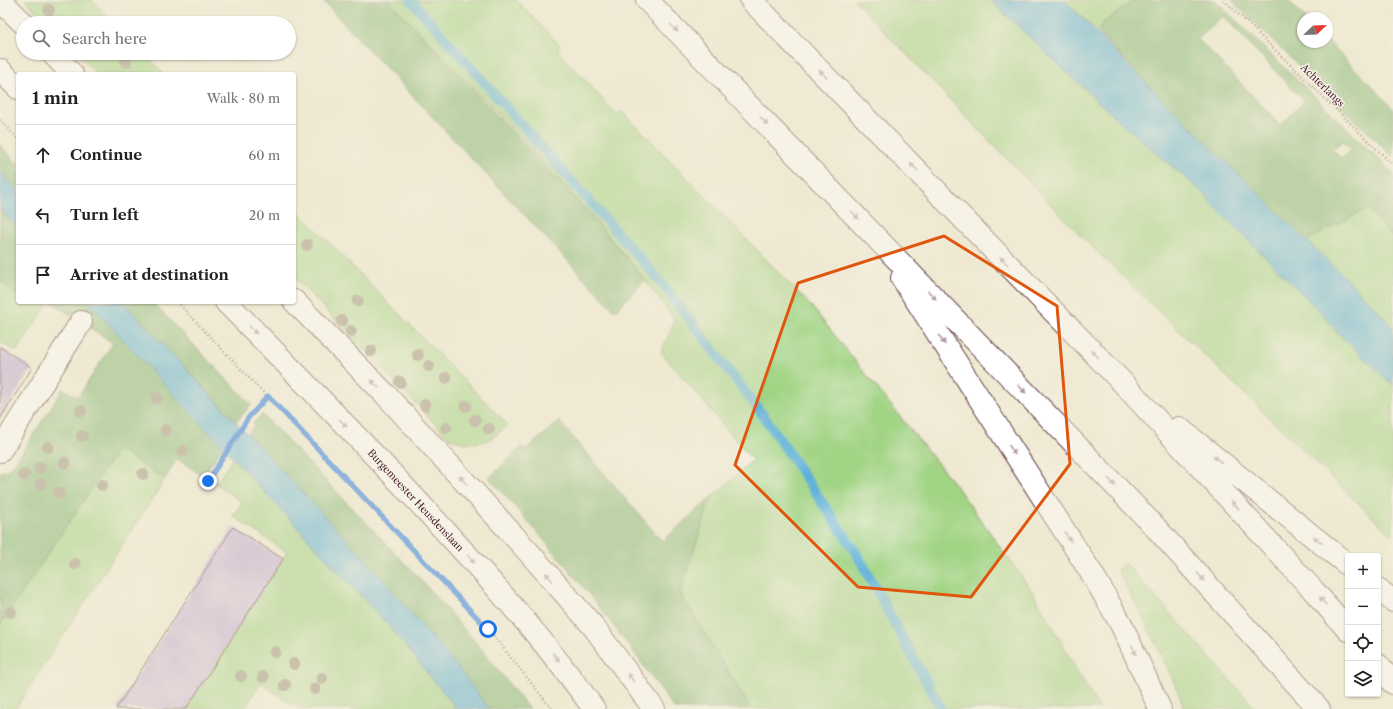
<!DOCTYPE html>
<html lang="en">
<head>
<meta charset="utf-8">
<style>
	:root { --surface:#fff; --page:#f2f2f2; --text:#222; --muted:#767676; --line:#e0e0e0 }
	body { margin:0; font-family:"Libre Caslon Text",serif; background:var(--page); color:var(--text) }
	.controls { position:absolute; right:12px; bottom:12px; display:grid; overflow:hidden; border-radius:4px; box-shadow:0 1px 3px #0004 }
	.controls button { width:36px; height:36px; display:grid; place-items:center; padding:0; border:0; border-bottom:1px solid var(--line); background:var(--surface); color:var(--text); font:20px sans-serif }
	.compass { position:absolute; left:1297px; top:12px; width:36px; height:36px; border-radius:50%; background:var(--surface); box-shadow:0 1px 3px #0004; rotate:67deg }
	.stop { position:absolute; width:12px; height:12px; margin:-9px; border:3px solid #1a73e8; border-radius:50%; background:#fff }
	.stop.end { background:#1a73e8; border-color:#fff; box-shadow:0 1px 4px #0008 }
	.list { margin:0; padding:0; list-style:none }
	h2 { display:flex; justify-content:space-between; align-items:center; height:52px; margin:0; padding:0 16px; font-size:17px }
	h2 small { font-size:13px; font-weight:400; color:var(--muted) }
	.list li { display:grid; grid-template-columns:26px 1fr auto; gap:12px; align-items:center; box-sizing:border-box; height:60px; padding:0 16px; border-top:1px solid var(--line) }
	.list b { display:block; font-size:15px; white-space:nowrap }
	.list em { font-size:13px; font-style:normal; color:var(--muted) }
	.icon { flex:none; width:22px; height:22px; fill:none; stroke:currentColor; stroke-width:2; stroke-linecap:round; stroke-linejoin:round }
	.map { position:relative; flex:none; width:1393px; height:709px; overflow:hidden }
	.search { position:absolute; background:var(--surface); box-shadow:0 1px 3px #0004; left:16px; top:16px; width:280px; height:44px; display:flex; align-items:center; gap:10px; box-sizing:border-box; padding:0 14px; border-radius:22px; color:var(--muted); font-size:15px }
	.panel { position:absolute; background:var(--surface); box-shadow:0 1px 3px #0004; left:16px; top:72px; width:280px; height:232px; border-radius:4px }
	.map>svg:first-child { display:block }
	.green { fill:#a1d484; stroke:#767a58 }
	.forest { fill:#80b672; stroke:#656a4e; fill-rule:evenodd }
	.water { fill:#5cb0d8; stroke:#536882 }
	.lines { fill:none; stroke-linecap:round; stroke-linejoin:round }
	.stream { stroke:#5cb0d8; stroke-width:10 }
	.building { fill:#c2a5d8 }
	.minor-casing { stroke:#633d44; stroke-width:24 }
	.major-casing { stroke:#633d44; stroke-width:24 }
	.highway-casing { stroke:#633d44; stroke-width:24 }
	.path { stroke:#633d44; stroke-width:2.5; stroke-dasharray:1 3; stroke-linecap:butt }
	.minor { stroke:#fff; stroke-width:22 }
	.major { stroke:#fff; stroke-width:22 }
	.highway { stroke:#fff; stroke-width:22 }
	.tree { fill:#a09382 }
	.oneway { fill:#ae9aa0 }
	.route { stroke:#1a73e8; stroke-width:5 }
	.marked { fill:none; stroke:#e0560e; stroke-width:3; stroke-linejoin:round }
	.labels { text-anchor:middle; stroke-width:3; stroke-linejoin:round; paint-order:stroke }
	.street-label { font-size:10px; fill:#4a1f2b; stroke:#f7f3e8 }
</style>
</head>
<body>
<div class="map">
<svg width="1393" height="709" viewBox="0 0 1393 709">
	<rect width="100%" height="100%" fill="#f7f3e8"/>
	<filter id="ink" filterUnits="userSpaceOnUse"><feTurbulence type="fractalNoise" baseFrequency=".025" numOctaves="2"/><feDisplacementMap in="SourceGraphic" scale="8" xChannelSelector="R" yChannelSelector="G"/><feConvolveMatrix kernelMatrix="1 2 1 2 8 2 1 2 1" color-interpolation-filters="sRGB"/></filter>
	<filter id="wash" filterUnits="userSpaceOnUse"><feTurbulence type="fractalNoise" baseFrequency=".012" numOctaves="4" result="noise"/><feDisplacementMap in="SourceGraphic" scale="16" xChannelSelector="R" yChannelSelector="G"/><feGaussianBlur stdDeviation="0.9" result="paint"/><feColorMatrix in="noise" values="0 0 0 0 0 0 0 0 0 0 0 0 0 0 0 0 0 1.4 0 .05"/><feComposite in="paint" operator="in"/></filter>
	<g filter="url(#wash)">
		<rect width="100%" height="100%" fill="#efe9d2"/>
		<path class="green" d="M25 0H92L114 23H47Z
			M388 0H516L561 46 557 50 617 115 622 111 811 306 959 490 1034 594 1099 709H751L680 593 711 498 753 460 661 352 675 320C590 205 488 103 388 0Z
			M854 0H990L1120 122 1207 196 1210 202 1326 318 1337 332 1393 384V537L1086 241Z
			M1064 0H1137L1133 1 1103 23 1098 32Z
			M76 53H144L164 74H97Z
			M294 207 508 425C489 444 474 447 449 438L294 277Z
			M1367 208 1393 238V328L1376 308 1306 241Z
			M0 279 14 294 18 295V302H49L17 351 0 342Z
			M118 449 165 479 15 709H0V625Z
			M233 458 389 626 457 709H300L261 683 244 709H186L287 552 233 516 242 502 216 484Z
			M1125 563 1256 709H1185C1166 661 1142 615 1117 570Z"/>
		<path class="forest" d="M322 0H388L589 213 645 280 615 311Z
			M1137 0H1215L1393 173V238L1367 208 1306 241 1166 103 1098 32 1103 23 1133 1ZM1223 16 1304 101 1281 125 1198 39ZM1342 141 1351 149 1342 159 1333 150Z
			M1231 0H1288L1306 18H1303V42H1327V40L1393 108V157Z
			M0 145 18 164V191L0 172Z
			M0 209 18 228V295L14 294 0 279Z
			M51 302H88L223 446 203 476 177 459 165 479 118 449 0 625V472L6 471 15 463 63 389 78 397 113 343Z
			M123 302H152L251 404 237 422Z
			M262 414 422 581 483 651 529 709H489C416 611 331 523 248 434L255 424 253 423Z
			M559 421 662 541 711 498 680 593 751 709H674C618 627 556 551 489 478L522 447 526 450Z"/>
		<path class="water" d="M990 0H1064L1166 103 1376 308 1393 328V385L1337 332 1326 318 1210 202 1207 196 1120 122Z
			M0 172 18 191V228L0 209Z
			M88 302H123L368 562 460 670 489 709H457L389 626Z"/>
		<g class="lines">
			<path class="stream" d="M411 0 661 282 765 418 857 554 941 709"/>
		</g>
		<g id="blocks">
			<path class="building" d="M0 347 32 368 0 419Z
				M233 527 283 559 186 709H116Z"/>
		</g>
	</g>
	<g filter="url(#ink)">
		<use href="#blocks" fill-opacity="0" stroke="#633d44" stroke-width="1"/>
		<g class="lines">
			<defs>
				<path id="minor" d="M0 451 81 322"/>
				<path id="major" d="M0 0 23 23
					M52 53 72 74
					M0 70 18 88
					M294 301 385 394 524 547 593 626 654 709
					M226 302C303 381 381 460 455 542 504 595 552 650 594 709"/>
				<path id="highway" d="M647 0 1156 528 1319 709
					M751 0 1122 382 1313 590 1348 630
					M902 278 1094 577 1121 624 1160 709
					M1179 428 1348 565
					M1378 589 1393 601
					M1378 665 1393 683"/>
			</defs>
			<use href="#minor" class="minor-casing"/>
			<use href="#major" class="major-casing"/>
			<use href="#highway" class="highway-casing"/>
			<path class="path" d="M1224 0 1393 165
				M0 120 18 139
				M177 302 488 629 552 709
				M208 481 249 418 268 396"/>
			<use href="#minor" class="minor"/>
			<use href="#major" class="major"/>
			<use href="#highway" class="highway"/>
		</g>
		<g class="tree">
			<circle cx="49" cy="10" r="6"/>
			<circle cx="126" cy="62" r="6"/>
			<circle cx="307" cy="245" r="6"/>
			<circle cx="358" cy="301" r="6"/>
			<circle cx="342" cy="321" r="6"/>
			<circle cx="351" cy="331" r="6"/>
			<circle cx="371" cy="351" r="6"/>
			<circle cx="418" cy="355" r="6"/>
			<circle cx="429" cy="366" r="6"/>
			<circle cx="446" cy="378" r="6"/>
			<circle cx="400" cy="382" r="6"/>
			<circle cx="157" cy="398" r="6"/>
			<circle cx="425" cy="405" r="6"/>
			<circle cx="466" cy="406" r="6"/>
			<circle cx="81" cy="411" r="6"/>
			<circle cx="475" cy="420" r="6"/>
			<circle cx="446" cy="428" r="6"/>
			<circle cx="489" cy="429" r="6"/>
			<circle cx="166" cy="430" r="6"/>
			<circle cx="82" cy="436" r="6"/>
			<circle cx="48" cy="447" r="6"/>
			<circle cx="183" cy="451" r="6"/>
			<circle cx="65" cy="463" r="6"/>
			<circle cx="40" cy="468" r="6"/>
			<circle cx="143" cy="474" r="6"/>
			<circle cx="24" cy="475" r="6"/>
			<circle cx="41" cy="484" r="6"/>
			<circle cx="102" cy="485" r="6"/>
			<circle cx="59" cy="493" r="6"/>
			<circle cx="75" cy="564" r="6"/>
			<circle cx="11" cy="612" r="6"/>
			<circle cx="275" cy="652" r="6"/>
			<circle cx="294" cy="664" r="6"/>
			<circle cx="241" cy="676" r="6"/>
			<circle cx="263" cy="677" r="6"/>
			<circle cx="322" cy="678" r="6"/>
			<circle cx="285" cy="685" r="6"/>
			<circle cx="315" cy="689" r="6"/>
		</g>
		<defs><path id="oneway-solid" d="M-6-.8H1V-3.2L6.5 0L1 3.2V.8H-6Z"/></defs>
		<g class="oneway">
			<use href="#oneway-solid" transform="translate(674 28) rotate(46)"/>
			<use href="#oneway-solid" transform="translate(823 74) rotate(-134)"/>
			<use href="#oneway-solid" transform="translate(764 121) rotate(46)"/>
			<use href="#oneway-solid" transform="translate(914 167) rotate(-134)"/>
			<use href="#oneway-solid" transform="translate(855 215) rotate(46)"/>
			<use href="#oneway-solid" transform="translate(1004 261) rotate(-134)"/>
			<use href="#oneway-solid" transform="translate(932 295) rotate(46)"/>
			<use href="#oneway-solid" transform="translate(253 330) rotate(46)"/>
			<use href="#oneway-solid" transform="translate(942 340) rotate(57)"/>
			<use href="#oneway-solid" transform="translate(1095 354) rotate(-134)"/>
			<use href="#oneway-solid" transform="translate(375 384) rotate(-134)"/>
			<use href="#oneway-solid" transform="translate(1022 389) rotate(46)"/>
			<use href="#oneway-solid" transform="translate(343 423) rotate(46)"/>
			<use href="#oneway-solid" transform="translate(1012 450) rotate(57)"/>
			<use href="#oneway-solid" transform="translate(1217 459) rotate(-141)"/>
			<use href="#oneway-solid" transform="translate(463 480) rotate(-132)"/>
			<use href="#oneway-solid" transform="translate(1112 482) rotate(46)"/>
			<use href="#oneway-solid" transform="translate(1235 505) rotate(-133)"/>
			<use href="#oneway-solid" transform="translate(1068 537) rotate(57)"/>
			<use href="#oneway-solid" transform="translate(1318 540) rotate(-141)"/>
			<use href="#oneway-solid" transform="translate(471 559) rotate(48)"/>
			<use href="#oneway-solid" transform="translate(549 577) rotate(-131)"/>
			<use href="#oneway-solid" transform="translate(1201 577) rotate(48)"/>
			<use href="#oneway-solid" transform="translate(1323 601) rotate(-131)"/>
			<use href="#oneway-solid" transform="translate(1134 650) rotate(65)"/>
			<use href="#oneway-solid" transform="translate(556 657) rotate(52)"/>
			<use href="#oneway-solid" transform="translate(631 678) rotate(-126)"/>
		</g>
	</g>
	<g class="lines" filter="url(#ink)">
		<path class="route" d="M208 481 248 418 268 396 488 629"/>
	</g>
	<path d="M0 0H1393V709H0ZM944 236 1057 306 1070 464 971 597 858 587 735 465 798 283Z" fill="#efe9d2" fill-opacity=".55" fill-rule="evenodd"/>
	<path class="marked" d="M944 236 1057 306 1070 464 971 597 858 587 735 465 798 283Z"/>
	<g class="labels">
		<g class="street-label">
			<text transform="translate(1323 85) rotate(44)" y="4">Achterlangs</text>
			<text transform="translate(416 500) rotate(47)" y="4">Burgemeester Heusdenslaan</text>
		</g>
	</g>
</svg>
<div class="controls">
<button>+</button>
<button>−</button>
<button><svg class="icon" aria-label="locate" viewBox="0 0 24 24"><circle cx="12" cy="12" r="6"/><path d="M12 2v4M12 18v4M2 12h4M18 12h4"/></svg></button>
<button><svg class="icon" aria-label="layers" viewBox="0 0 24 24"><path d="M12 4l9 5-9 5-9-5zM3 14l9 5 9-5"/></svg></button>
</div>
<svg class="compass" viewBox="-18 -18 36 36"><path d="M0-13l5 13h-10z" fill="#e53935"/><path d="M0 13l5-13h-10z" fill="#767676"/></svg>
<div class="stop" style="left:488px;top:629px"></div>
<div class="stop end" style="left:208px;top:481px"></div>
<div class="search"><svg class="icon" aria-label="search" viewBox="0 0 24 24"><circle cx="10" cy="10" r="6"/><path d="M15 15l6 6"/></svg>Search here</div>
<section class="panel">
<h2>1 min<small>Walk · 80 m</small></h2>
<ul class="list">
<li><svg class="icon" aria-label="ahead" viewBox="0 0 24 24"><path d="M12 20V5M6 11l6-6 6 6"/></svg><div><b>Continue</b></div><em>60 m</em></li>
<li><svg class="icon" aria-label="left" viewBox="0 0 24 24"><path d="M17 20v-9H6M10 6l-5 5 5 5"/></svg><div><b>Turn left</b></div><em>20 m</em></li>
<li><svg class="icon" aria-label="arrive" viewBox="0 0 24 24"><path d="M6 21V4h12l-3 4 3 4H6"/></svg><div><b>Arrive at destination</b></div></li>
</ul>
</section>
</div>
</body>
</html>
